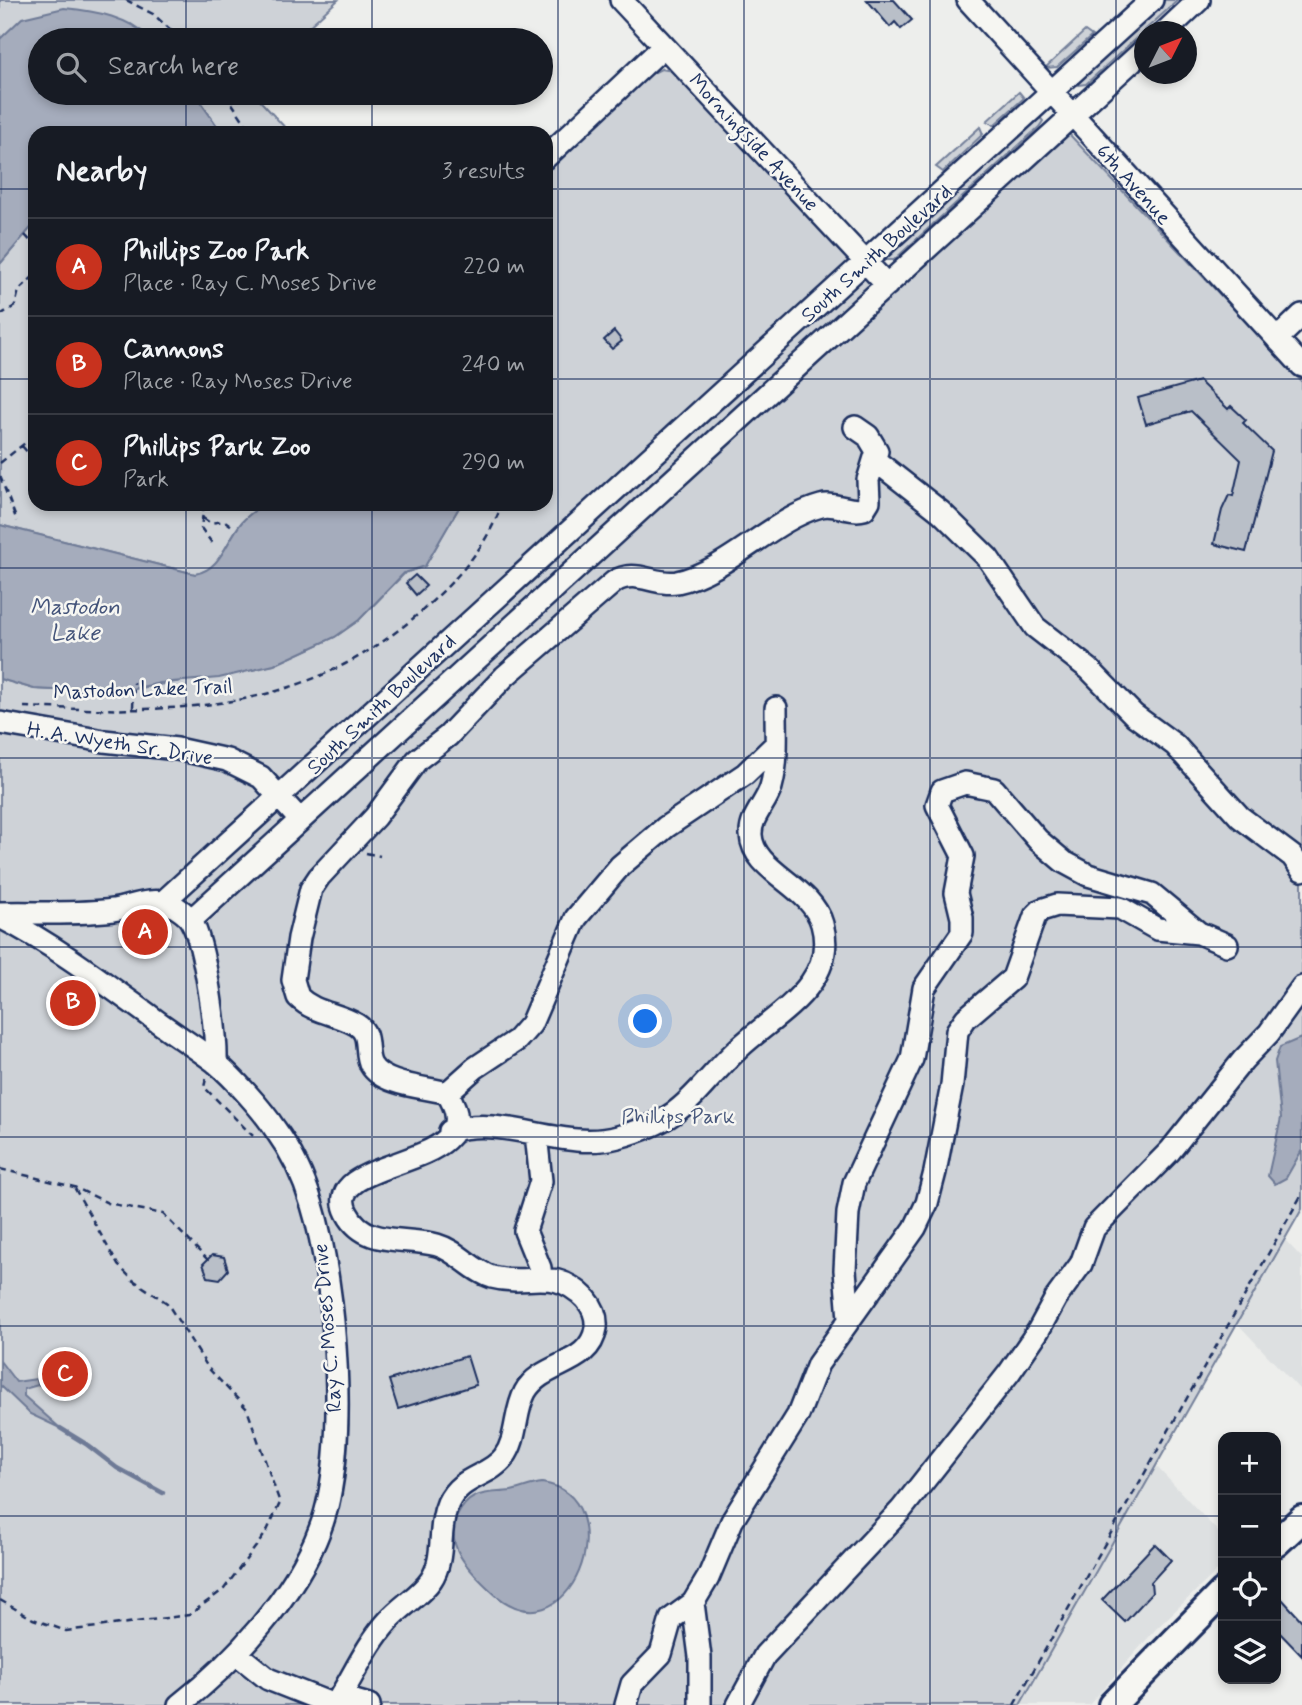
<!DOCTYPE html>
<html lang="en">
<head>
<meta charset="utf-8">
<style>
	:root { --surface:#171b24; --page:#242831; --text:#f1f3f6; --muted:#9ea1a6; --line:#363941; --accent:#c8321e }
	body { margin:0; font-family:Mynerve,sans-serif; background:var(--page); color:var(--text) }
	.controls { position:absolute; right:21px; bottom:21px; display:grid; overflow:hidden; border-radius:14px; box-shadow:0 4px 10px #0003 }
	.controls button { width:63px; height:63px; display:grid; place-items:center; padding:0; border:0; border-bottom:2px solid var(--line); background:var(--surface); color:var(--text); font:35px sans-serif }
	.compass { position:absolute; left:1134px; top:21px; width:63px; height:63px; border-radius:50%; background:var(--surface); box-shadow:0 4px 10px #0003; rotate:48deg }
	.you { position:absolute; left:646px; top:1022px; width:24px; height:24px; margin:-18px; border:5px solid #fff; border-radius:50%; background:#1a73e8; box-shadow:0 0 0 10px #1a73e833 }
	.badge { display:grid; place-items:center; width:46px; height:46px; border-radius:50%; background:var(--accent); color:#fff; font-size:23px; font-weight:700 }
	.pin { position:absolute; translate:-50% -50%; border:4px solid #fff; box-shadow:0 2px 7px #0006 }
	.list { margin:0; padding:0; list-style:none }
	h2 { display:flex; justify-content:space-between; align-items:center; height:91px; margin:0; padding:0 28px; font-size:30px }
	h2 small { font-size:23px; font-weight:400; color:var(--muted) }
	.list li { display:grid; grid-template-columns:46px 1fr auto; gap:21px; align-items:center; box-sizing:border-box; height:98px; padding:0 28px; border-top:2px solid var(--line) }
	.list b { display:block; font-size:26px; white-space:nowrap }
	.list p { margin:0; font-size:23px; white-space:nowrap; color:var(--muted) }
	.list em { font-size:23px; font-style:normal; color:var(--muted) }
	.icon { flex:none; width:38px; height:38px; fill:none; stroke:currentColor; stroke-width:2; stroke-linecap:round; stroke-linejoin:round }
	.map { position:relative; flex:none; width:1302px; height:1705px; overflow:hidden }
	.search { position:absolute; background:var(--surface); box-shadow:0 4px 10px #0003; left:28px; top:28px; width:525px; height:77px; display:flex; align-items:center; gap:18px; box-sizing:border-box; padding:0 24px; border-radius:38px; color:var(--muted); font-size:26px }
	.panel { position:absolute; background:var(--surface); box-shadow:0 4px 10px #0003; left:28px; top:126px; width:525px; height:385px; border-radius:21px }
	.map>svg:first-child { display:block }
	.built { fill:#dde0e1 }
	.green { fill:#ced2d7; stroke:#74809a; stroke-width:2 }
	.water { fill:#a5acbc; stroke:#6e7a96; stroke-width:2 }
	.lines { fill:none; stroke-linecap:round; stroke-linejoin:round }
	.stream { stroke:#6e7a96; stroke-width:4.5 }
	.building { fill:#b9bfc8; stroke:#1b2f5e; stroke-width:2 }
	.minor-casing { stroke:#1b2f5e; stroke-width:26 }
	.major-casing { stroke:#1b2f5e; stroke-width:32 }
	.path { stroke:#1b2f5e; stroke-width:2.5; stroke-dasharray:7 5; stroke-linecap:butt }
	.minor { stroke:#f6f6f2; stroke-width:21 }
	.major { stroke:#f6f6f2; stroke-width:26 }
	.grid { fill:none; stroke:#1b2f5e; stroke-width:2; stroke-opacity:0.55 }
	.labels { text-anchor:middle; stroke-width:5; stroke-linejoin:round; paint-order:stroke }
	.street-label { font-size:21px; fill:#1b2f5e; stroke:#f6f6f2 }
	.park-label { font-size:21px; fill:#48587c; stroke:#f6f6f2 }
	.water-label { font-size:23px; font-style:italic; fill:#44547a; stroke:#f6f6f2 }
</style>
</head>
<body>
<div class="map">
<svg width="1302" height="1705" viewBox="0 0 1302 1705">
	<rect width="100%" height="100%" fill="#edeeec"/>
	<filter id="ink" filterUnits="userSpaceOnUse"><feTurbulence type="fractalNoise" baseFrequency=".0143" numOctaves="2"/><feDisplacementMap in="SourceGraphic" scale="14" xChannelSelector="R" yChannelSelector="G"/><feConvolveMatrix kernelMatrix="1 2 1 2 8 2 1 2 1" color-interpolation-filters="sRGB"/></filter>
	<g filter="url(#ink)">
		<path class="built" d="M1285 1240 1302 1258V1392L1237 1323Z
			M1156 1466 1223 1537V1565L1156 1629 1089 1705H1020Z"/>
		<path class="green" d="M0 0H338L294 40H153L131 24 0 39Z
			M1160 0H1178L1086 84 1078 85 1075 82Z
			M1085 31 1092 36 1057 67 1045 68Z
			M661 69 673 71 883 295 1066 134 1070 135 1302 382V1209L1020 1705H0V679L34 689 112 693 274 665 335 637 359 620 405 573 425 566 461 504H546V165L645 77Z
			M1019 92 1024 98 994 125 987 121Z
			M194 93H253L290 133H222Z
			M1038 115 1043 121 1039 127 894 260H884L882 256Z
			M980 127 983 134 943 172 936 167Z
			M35 223V504H263C256 510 248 515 242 522 226 541 221 570 195 574L0 525V264Z"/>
		<path class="water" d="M64 8C97 11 128 17 153 40H40V93H194L222 133H35V223L0 264V39L22 18Z
			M263 504H461L425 566 404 573 359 620 335 637 274 665 219 678 160 683 112 693 34 689 0 679V525L195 574C221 570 226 541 242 522 248 515 256 510 263 504Z
			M1301 1038 1302 1150 1286 1178 1275 1184 1268 1176 1281 1118 1275 1061 1280 1047Z
			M0 1361 16 1382 37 1379 38 1385 24 1389V1396L60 1428 30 1414 0 1385Z
			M542 1483C631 1495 570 1671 488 1588 468 1569 444 1545 457 1516 461 1508 466 1501 474 1497 486 1491 498 1493 511 1491 521 1489 531 1484 542 1483Z"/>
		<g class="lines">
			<path class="stream" d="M60 1428 86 1444 117 1468 163 1493"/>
		</g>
		<path class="building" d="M867 0H894L912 20 901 29 895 22 890 27Z
			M614 331 622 341 612 349 604 340Z
			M1199 381 1228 409 1231 406 1246 420 1243 423 1272 451 1246 552 1214 544 1222 510 1229 495 1233 496 1241 460 1191 411 1146 424 1138 398Z
			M415 575 426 586 416 595 406 583Z
			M212 1255 224 1257 228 1270 220 1279 208 1277 203 1264Z
			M467 1356 476 1385 398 1409 389 1380Z
			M1155 1544 1171 1560 1151 1582 1152 1593 1125 1622 1102 1600Z
			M1282 1599 1302 1621V1656L1276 1629V1605Z"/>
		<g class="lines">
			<defs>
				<path id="minor" d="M621 0 887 285
					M968 0 1302 366
					M1165 32 1199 0
					M546 157 664 46
					M1277 339 1302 315
					M876 461 941 512 988 558 1035 627 1089 669 1134 715 1175 745 1240 817 1292 856 1302 870
					M0 723 104 741 177 749 227 760 261 777 300 820
					M163 902 1152 0
					M0 913C37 912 76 915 113 910 131 907 151 897 170 904 177 907 188 915 191 921 205 943 217 1035 216 1063
					M0 917C53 944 102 981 150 1016 171 1032 194 1046 215 1062 233 1077 262 1109 275 1129 291 1151 304 1178 312 1205 336 1283 350 1452 320 1529 295 1596 234 1662 179 1705
					M191 920 1144 50
					M447 1093 475 1068 517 1040 531 1024 576 918 620 866 666 827 745 774 776 744
					M450 1131C506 1114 562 1152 618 1137 689 1118 691 1093 739 1048 774 1015 839 983 822 924 811 885 753 872 751 835 750 817 766 804 771 787 778 762 776 734 776 708
					M536 1134 541 1181 525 1231 540 1268 541 1278
					M849 1319 845 1270 848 1213 854 1183 912 1059 924 988 962 933V918L956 893 963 856 937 805 942 791 965 783 994 789 1038 840 1064 862 1088 875 1152 894 1199 933
					M693 1603 700 1657V1705
					M237 1654 268 1679 334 1705
					M341 1697 369 1705
					M335 1705C353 1677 366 1645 389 1620 401 1606 421 1595 431 1580 446 1558 437 1528 448 1503 461 1475 489 1477 504 1457 518 1438 514 1413 525 1392 542 1361 590 1367 596 1328 597 1317 593 1307 586 1299 553 1265 530 1287 492 1277 472 1271 458 1251 437 1245 406 1236 365 1248 347 1213 317 1154 499 1172 447 1093 428 1087 383 1086 371 1065 364 1052 372 1034 357 1025 338 1013 315 1014 298 997L293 980 299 938 311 889 319 877 375 817 417 760 448 736 505 676 614 582C635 568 655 586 677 582 728 571 772 519 821 506 835 502 850 513 864 509L869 501 868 480 877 451 868 436 855 427
					M626 1705 632 1684 661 1654 671 1619 693 1603 708 1578 732 1521 798 1415 818 1364 915 1228 927 1203 935 1172 952 1085 957 1031 966 1018 1013 978 1035 916 1041 910 1057 905 1120 908 1157 929 1199 933 1227 945
					M738 1705 765 1655 901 1510 1009 1373 1038 1331 1056 1298 1081 1264 1094 1228 1170 1151 1243 1060 1269 1033 1302 987"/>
				<path id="major" d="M1276 1543 1302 1519
					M1112 1705 1223 1592"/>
			</defs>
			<use href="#minor" class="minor-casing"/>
			<use href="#major" class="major-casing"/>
			<path class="path" d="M126 0 153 14 182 40
				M225 93 252 133
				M25 235 35 246
				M0 315 15 306 19 290 35 275
				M22 446 35 461
				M0 463 35 435
				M0 476 17 521
				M204 504 201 528 212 543
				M203 518 210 523 225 521 232 526
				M24 707C175 713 305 716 424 609 458 578 486 548 502 504
				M133 708 134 682
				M366 853 380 856
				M124 934a20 20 0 1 1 40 0a20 20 0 1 1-40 0Z
				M206 1079 204 1087 253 1136
				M0 1169 74 1187 108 1203 163 1214 208 1260
				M0 1600 33 1619 66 1631 189 1615 224 1589 266 1533 280 1503 247 1409 209 1369 167 1303 133 1280 118 1265 74 1187
				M1014 1705 1302 1194"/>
			<use href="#minor" class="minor"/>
			<use href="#major" class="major"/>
		</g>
	</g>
	<path class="grid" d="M186 0V40M372 0V40M558 0V1705M744 0V1705M930 0V1705M1116 0V1705M186 93V133M372 93V133M0 189H35M546 189H1302M0 379H35M546 379H1302M186 504V1705M372 504V1705M0 568H1302M0 758H1302M0 947H1302M0 1137H1302M0 1326H1302M0 1516H1223M1276 1516H1302"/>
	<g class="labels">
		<g class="street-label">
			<text transform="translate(754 142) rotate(47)" y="7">Morningside Avenue</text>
			<text transform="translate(1134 184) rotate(48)" y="7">6th Avenue</text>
			<text transform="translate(876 253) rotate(-42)" y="7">South Smith Boulevard</text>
			<text transform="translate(143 689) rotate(-2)" y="7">Mastodon Lake Trail</text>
			<text transform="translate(381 704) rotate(-43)" y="7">South Smith Boulevard</text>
			<text transform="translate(120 743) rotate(9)" y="7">H. A. Wyeth Sr. Drive</text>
			<text transform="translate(327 1328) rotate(-95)" y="7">Ray C. Moses Drive</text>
		</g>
		<g class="park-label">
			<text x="678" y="1123">Phillips Park</text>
		</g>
		<g class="water-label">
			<text x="75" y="614">Mastodon<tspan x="75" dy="26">Lake</tspan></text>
		</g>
	</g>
</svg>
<div class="controls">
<button>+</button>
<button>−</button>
<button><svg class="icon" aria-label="locate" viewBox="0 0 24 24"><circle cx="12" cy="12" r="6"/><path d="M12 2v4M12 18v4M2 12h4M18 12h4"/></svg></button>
<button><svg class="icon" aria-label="layers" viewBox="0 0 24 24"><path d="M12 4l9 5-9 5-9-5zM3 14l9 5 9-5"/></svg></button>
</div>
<svg class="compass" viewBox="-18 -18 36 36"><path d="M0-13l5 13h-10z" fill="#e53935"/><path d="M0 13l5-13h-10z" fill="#9ea1a6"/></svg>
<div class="you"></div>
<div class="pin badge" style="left:145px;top:932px">A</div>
<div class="pin badge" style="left:73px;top:1003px">B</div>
<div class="pin badge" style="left:65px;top:1374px">C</div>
<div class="search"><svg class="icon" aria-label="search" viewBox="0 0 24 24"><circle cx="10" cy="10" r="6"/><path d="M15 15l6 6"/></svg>Search here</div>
<section class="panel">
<h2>Nearby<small>3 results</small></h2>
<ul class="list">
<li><span class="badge">A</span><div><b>Phillips Zoo Park</b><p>Place · Ray C. Moses Drive</p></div><em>220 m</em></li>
<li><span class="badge">B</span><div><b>Cannons</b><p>Place · Ray Moses Drive</p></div><em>240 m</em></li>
<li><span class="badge">C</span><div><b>Phillips Park Zoo</b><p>Park</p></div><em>290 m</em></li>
</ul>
</section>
</div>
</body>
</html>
